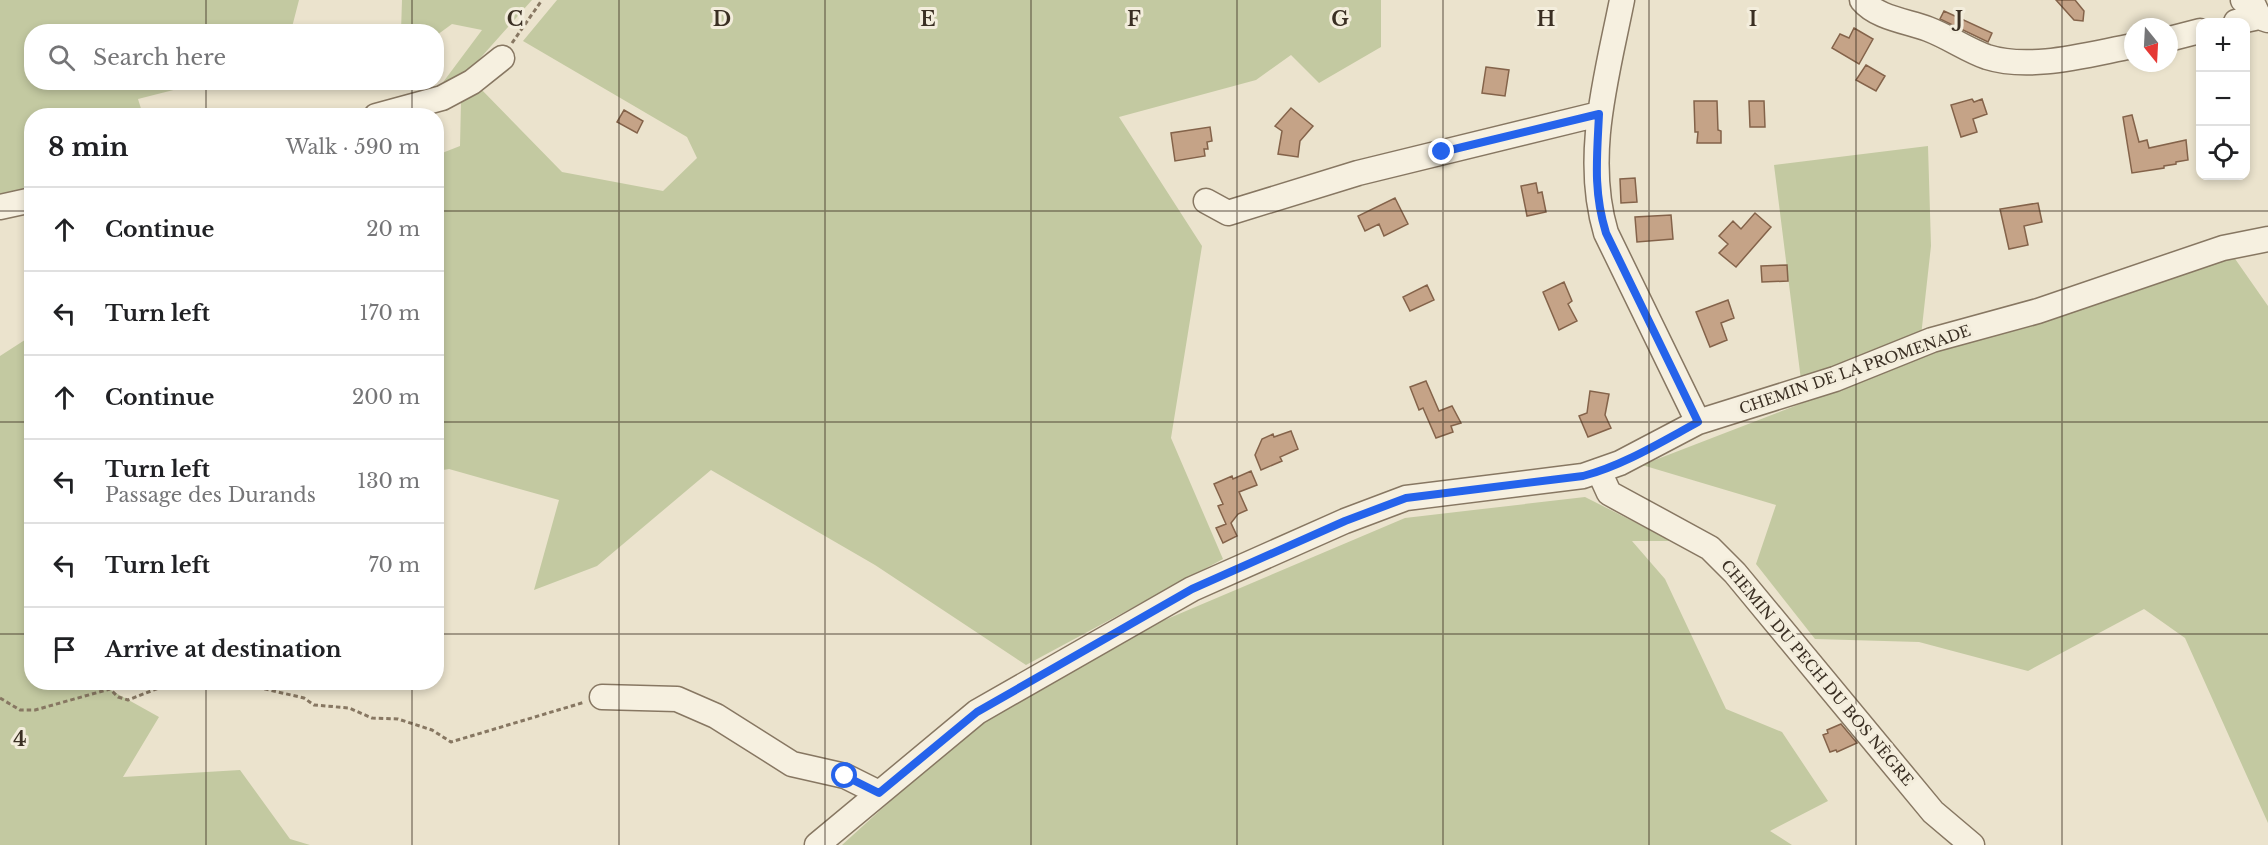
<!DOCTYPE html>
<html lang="en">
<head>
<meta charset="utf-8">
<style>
	:root { --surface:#fff; --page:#f6f6f6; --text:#202124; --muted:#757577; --line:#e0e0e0 }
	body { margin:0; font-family:"Libre Baskerville",serif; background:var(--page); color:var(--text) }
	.controls { position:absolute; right:18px; top:18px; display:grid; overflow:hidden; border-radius:12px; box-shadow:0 3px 9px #0003 }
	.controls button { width:54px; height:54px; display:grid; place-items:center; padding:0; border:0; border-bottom:2px solid var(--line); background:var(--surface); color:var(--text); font:30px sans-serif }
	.compass { position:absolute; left:2124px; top:18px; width:54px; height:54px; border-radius:50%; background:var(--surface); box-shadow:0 3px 9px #0003; rotate:162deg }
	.stop { position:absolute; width:18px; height:18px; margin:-14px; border:4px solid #2563eb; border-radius:50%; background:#fff }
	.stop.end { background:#2563eb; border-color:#fff; box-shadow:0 2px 6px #0008 }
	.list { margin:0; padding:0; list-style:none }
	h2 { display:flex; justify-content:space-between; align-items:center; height:78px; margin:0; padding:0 24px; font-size:26px }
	h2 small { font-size:20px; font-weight:400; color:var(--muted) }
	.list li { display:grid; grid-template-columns:39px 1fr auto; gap:18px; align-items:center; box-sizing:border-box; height:84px; padding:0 24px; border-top:2px solid var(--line) }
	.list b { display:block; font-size:22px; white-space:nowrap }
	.list p { margin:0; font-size:20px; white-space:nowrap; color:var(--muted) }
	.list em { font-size:20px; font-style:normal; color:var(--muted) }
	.icon { flex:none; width:33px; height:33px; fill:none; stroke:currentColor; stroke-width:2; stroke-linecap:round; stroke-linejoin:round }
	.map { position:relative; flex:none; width:2268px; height:845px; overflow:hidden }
	.search { position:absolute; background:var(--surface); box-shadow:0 3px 9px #0003; left:24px; top:24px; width:420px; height:66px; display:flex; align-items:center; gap:15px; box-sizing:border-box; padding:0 21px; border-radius:24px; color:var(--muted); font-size:22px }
	.panel { position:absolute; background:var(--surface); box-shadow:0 3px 9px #0003; left:24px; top:108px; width:420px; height:582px; border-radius:24px }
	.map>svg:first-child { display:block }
	.green { fill:#c3c9a1 }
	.building { fill:#c5a387; stroke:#84634a; stroke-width:1.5 }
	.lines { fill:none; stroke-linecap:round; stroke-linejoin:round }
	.minor-casing { stroke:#877762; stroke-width:27 }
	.path { stroke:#877762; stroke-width:3; stroke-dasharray:4.5 3; stroke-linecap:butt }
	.minor { stroke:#f6f0e0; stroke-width:24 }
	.route { stroke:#2563eb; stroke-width:8 }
	.grid { fill:none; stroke:#3a2f23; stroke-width:1.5; stroke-opacity:0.55 }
	.labels { text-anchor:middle; stroke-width:6; stroke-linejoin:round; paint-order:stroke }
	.street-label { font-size:15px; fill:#3a2f23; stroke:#f3eddc }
	.grid-label { font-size:20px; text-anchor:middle; font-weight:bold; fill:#3a2f23; stroke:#f3eddc; stroke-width:6; stroke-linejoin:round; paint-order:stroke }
</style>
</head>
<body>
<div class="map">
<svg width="2268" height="845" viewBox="0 0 2268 845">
	<rect width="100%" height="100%" fill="#ebe3cd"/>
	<path class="green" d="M0 0H299L291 31 32 32V82L201 83 138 99 143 115 32 116 31 191 0 199Z
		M402 0H532L459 82 438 89 482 30 452 24 437 35 436 32H401Z
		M557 0H1381V47L1319 83 1291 55 1256 80 1119 117 1202 246 1171 438 1223 559 1026 665 875 565 711 470 597 566 534 590 559 500 449 469 437 471V155L460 146 461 102 479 87 562 172 663 191 697 158 687 137 523 41Z
		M1928 146 1931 246 1921 336 1801 380 1774 165Z
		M2231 253 2268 306V823L2185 638 2144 609 2028 671 1919 642 1815 639 1756 564 1776 505 1642 465 1929 354Z
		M31 336 32 682 98 683 159 717 123 777 240 770 290 839 310 845H0V356Z
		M1585 497 1672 541H1632L1665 579 1726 709 1782 732 1828 801 1770 831 1792 845H842L976 723 1127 636 1405 518Z"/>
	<path class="building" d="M2056 0H2075L2084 11 2083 21 2074 20Z
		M1944 11 1992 33 1988 42 1940 19Z
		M1854 28 1873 39 1859 64 1832 48 1840 34 1849 38Z
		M1866 65 1885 76 1876 91 1856 80Z
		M1486 67 1509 70 1505 96 1482 93Z
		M1972 99 1974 102 1982 99 1987 114 1973 119 1977 132 1961 137 1951 105Z
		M1694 101H1717L1718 130 1721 131V143H1697L1698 132H1695Z
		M1749 101H1764L1765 127H1750Z
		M1291 108 1313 126 1300 141 1298 157 1278 154 1282 131 1275 126Z
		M624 110 643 121 637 133 617 122Z
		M2132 115 2139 142 2147 140 2149 148 2186 140 2188 160 2176 162V164L2164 166V168L2132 173 2123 117Z
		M1210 127 1212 141 1207 142 1208 149H1204L1205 156 1175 161 1171 133Z
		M1635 178 1637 202 1621 203 1620 179Z
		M1536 183 1538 193 1542 192 1546 212 1527 216 1521 186Z
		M1395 198 1408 224 1384 236 1379 224 1365 231 1358 216Z
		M2038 203 2042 222 2024 226 2028 245 2009 249 2000 209Z
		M1755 213 1771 227 1736 267 1719 253 1728 244 1719 236 1733 221 1741 229Z
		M1671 215 1673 239 1637 242 1635 217Z
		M1787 265 1788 281 1762 282 1761 266Z
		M1564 282 1572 301 1568 304 1577 321 1559 330 1543 292Z
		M1427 285 1434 300 1410 311 1403 297Z
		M1728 300 1734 318 1721 323 1727 340 1710 347 1696 312Z
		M1426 381 1439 411 1452 406 1461 423 1451 426 1453 432 1436 438 1423 408 1419 410 1410 387Z
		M1590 391 1609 394 1605 415 1611 428 1588 437 1579 416 1587 413Z
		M1291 431 1298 449 1280 457 1282 461 1261 470 1255 455 1262 439 1273 434 1274 437Z
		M1251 471 1257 485 1239 492 1247 510 1238 514 1231 523 1237 536 1223 543 1216 528 1226 524 1218 506 1223 504 1214 484 1232 476 1233 479Z
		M1841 724 1857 743 1837 752 1836 750 1830 752 1823 735 1828 733 1827 730Z"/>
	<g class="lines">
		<defs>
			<path id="minor" d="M1622 0C1607 76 1583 156 1606 233L1698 422
				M1862 0C1877 18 1907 21 1928 29 1949 37 1967 50 1987 57 2031 71 2089 54 2133 46
				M2243 0 2254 6 2259 17 2268 20
				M2236 22 2259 17
				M2169 39 2200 31
				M376 116 442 98 472 82 502 58
				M1206 201 1228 213 1358 173 1599 114
				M0 207 32 200
				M1599 471 1609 493 1710 548 1735 573 1933 812 1972 845
				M602 697 677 699 716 716 792 764 845 776 879 793
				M817 845 977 712 1192 589 1345 521 1406 498 1583 476 1620 463 1698 422 1835 379 1932 340 2038 311 2223 248 2268 239"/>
		</defs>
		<use href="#minor" class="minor-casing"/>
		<path class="path" d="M512 43 542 0
			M235 682 304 698 314 705 349 708 372 718 398 719 432 730 451 742 585 702
			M0 698 20 710H35L110 689 118 697 128 700 174 682"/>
		<use href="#minor" class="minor"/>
	</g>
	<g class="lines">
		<path class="route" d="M845 776 879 793 977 712 1192 589 1345 521 1406 498 1583 476C1624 465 1661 442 1698 422L1606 233C1593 191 1597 157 1599 114L1442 152"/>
	</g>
	<path class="grid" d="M206 0V32M412 0V32M619 0V845M825 0V845M1031 0V845M1237 0V845M1443 0V845M1649 0V845M1856 0V845M2062 0V845M206 82V116M412 82V116M0 211H32M436 211H2268M0 422H32M436 422H2268M0 634H32M436 634H2268M206 682V845M412 682V845"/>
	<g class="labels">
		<g class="street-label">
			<text transform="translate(1855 370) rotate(-19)" y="5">CHEMIN DE LA PROMENADE</text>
			<text transform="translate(1817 673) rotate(50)" y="5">CHEMIN DU PECH DU BOS NÈGRE</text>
		</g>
	</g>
	<g class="grid-label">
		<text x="515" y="26">C</text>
		<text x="722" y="26">D</text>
		<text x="928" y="26">E</text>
		<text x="1134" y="26">F</text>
		<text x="1340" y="26">G</text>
		<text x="1546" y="26">H</text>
		<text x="1753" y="26">I</text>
		<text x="1959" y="26">J</text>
		<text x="20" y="746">4</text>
	</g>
</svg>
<div class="controls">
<button>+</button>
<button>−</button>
<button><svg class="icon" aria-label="locate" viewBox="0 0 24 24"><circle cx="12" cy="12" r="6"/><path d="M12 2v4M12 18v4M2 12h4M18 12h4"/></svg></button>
</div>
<svg class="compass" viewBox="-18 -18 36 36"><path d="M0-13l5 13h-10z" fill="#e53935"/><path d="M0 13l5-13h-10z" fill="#757577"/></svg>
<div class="stop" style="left:845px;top:776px"></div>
<div class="stop end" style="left:1442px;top:152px"></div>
<div class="search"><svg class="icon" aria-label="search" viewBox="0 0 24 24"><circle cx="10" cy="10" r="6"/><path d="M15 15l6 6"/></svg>Search here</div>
<section class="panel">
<h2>8 min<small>Walk · 590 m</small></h2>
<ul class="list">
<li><svg class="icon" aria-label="ahead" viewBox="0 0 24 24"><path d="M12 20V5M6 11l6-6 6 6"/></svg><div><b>Continue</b></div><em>20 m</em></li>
<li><svg class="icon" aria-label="left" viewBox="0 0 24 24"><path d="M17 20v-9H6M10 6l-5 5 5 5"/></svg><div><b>Turn left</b></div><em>170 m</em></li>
<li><svg class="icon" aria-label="ahead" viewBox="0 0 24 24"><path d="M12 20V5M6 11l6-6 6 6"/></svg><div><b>Continue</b></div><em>200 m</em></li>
<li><svg class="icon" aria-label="left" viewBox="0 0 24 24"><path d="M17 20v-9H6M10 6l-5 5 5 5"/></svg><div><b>Turn left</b><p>Passage des Durands</p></div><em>130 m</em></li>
<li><svg class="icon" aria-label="left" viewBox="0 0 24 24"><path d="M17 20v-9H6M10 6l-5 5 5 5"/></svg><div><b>Turn left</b></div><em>70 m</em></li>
<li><svg class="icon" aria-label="arrive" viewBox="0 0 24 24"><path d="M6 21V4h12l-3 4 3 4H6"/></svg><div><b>Arrive at destination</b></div></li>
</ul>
</section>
</div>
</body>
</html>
